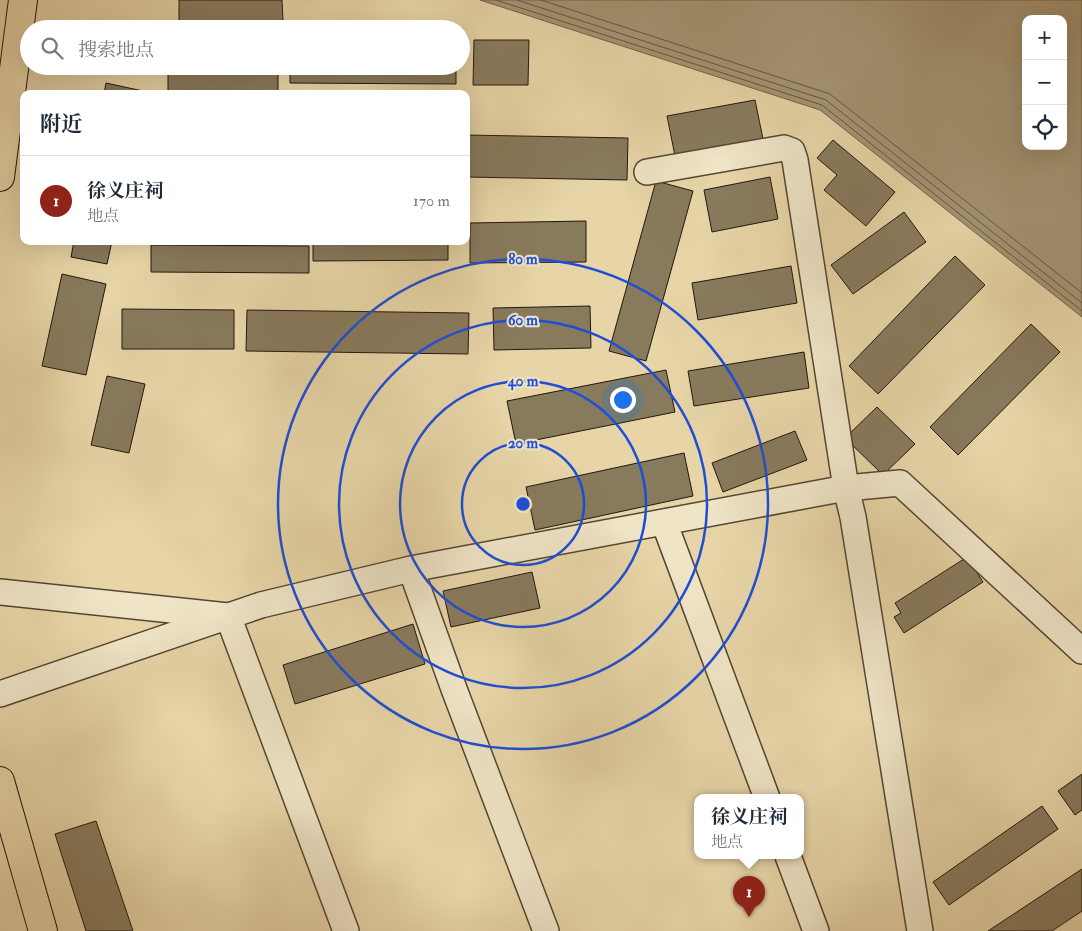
<!DOCTYPE html>
<html lang="zh">
<head>
<meta charset="utf-8">
<style>
	:root { --surface:#fff; --page:#f2f2f3; --text:#1f2937; --muted:#747a83; --line:#e0e1e3; --accent:#8f2418 }
	body { margin:0; font-family:"IM FELL Double Pica","Noto Serif SC",serif; background:var(--page); color:var(--text) }
	.controls { position:absolute; right:15px; top:15px; display:grid; overflow:hidden; border-radius:10px; box-shadow:0 5px 20px #0002 }
	.controls button { width:45px; height:45px; display:grid; place-items:center; padding:0; border:0; border-bottom:1px solid var(--line); background:var(--surface); color:var(--text); font:25px sans-serif }
	.you { position:absolute; left:622px; top:399px; width:18px; height:18px; margin:-12px; border:4px solid #fff; border-radius:50%; background:#1a73e8; box-shadow:0 0 0 8px #1a73e833 }
	.badge { display:grid; place-items:center; width:32px; height:32px; border-radius:50%; background:var(--accent); color:#fff; font-size:16px; font-weight:700 }
	.pin { position:absolute; translate:-50% -41px; filter:drop-shadow(0 1px 2px #0008) }
	.pin::after { content:''; position:absolute; top:26px; width:18px; height:15px; background:inherit; clip-path:polygon(0 0,100% 0,50% 100%) }
	.popup { position:absolute; left:694px; top:794px; width:110px; height:65px; box-sizing:border-box; display:grid; place-content:center; border-radius:10px; background:var(--surface); filter:drop-shadow(0 1px 4px #0005); font-size:16px; white-space:nowrap; color:var(--muted) }
	.popup b { font-size:19px; color:var(--text) }
	.popup::after { content:''; position:absolute; left:50%; top:100%; margin-left:-10px; border:10px solid transparent; border-top-color:var(--surface) }
	.list { margin:0; padding:0; list-style:none }
	h2 { display:flex; justify-content:space-between; align-items:center; height:65px; margin:0; padding:0 20px; font-size:21px }
	h2 small { font-size:16px; font-weight:400; color:var(--muted) }
	.list li { display:grid; grid-template-columns:32px 1fr auto; gap:15px; align-items:center; box-sizing:border-box; height:90px; padding:0 20px; border-top:1px solid var(--line) }
	.list b { display:block; font-size:19px; white-space:nowrap }
	.list p { margin:0; font-size:16px; white-space:nowrap; color:var(--muted) }
	.list em { font-size:16px; font-style:normal; color:var(--muted) }
	.icon { flex:none; width:28px; height:28px; fill:none; stroke:currentColor; stroke-width:2; stroke-linecap:round; stroke-linejoin:round }
	.map { position:relative; flex:none; width:1082px; height:931px; overflow:hidden }
	.search { position:absolute; background:var(--surface); box-shadow:0 5px 20px #0002; left:20px; top:20px; width:450px; height:55px; display:flex; align-items:center; gap:12px; box-sizing:border-box; padding:0 18px; border-radius:28px; color:var(--muted); font-size:19px }
	.panel { position:absolute; background:var(--surface); box-shadow:0 5px 20px #0002; left:20px; top:90px; width:450px; height:155px; border-radius:10px }
	.map>svg:first-child { display:block }
	.water { fill:#a49473; stroke:#70624a; fill-rule:evenodd }
	.lines { fill:none; stroke-linecap:round; stroke-linejoin:round }
	.shore { stroke:#635640; stroke-width:1 }
	.building { fill:#887a5d; stroke:#22170d }
	.minor-casing { stroke:#534634; stroke-width:28 }
	.major-casing { stroke:#22170d; stroke-width:30 }
	.minor { stroke:#efe4c6; stroke-width:25 }
	.major { stroke:#e7d5a7; stroke-width:28 }
	.ring { fill:none; stroke:#1d4ed8; stroke-width:2.5 }
	.centre { fill:#1d4ed8; stroke:#efe4c6; stroke-width:2.5 }
	.ring-label { font-size:15px; text-anchor:middle; font-weight:bold; fill:#1d4ed8; stroke:#efe4c6; stroke-width:4; stroke-linejoin:round; paint-order:stroke }
</style>
</head>
<body>
<div class="map">
<svg width="1082" height="931" viewBox="0 0 1082 931">
	<rect width="100%" height="100%" fill="#e7d5a7"/>
	<filter id="stains"><feTurbulence type="fractalNoise" baseFrequency=".004" numOctaves="4"/><feColorMatrix values="0 0 0 0 .2 0 0 0 0 .09 0 0 0 0 .02 0 0 0 .5 -.17"/></filter>
	<radialGradient id="worn" r=".72"><stop offset=".6" stop-color="#630" stop-opacity="0"/><stop offset="1" stop-color="#630" stop-opacity=".3"/></radialGradient>
	<path class="water" d="M480 0H1082V317L820 110ZM1026 19H1063V146H1026Z"/>
	<g class="lines">
		<path class="shore" d="M496 0 822 105 1082 311
			M517 0 826 100 1082 303
			M541 0 830 94 1082 293"/>
	</g>
	<path class="building" d="M179 0H282L283 22 179 23Z
		M474 40H529L528 85H473Z
		M290 66H456V84L290 83Z
		M168 74H278V94H168Z
		M106 83 143 91 142 94H104Z
		M755 100 763 139 675 156 667 116Z
		M466 135 628 138 627 180 466 177Z
		M833 140 895 192 866 226 824 190 837 175 817 158Z
		M770 177 778 219 712 232 704 190Z
		M656 181 693 191 646 361 609 351Z
		M904 212 926 242 853 294 831 265Z
		M586 221V262L470 263V223Z
		M74 241H112L107 264 71 257Z
		M313 241H448V260L313 261Z
		M151 245 309 246V273L151 272Z
		M955 256 985 285 878 394 849 366Z
		M791 266 797 303 698 320 692 283Z
		M62 274 106 284 86 375 42 366Z
		M590 306 591 348 494 350 493 308Z
		M122 309 234 310V349H122Z
		M247 310 469 313 468 354 246 351Z
		M1031 324 1060 352 958 455 930 427Z
		M804 352 809 388 694 406 688 371Z
		M666 370 675 412 516 444 507 401Z
		M107 376 145 384 129 453 91 445Z
		M877 407 915 444 883 475 845 438Z
		M795 431 807 460 723 492 712 463Z
		M684 453 693 496 535 530 526 487Z
		M967 557 983 582 904 633 894 617 901 613 895 603Z
		M532 572 540 608 451 627 443 591Z
		M413 624 425 664 295 704 283 665Z
		M1082 774V810L1075 815 1058 791Z
		M1042 806 1058 829 949 905 933 882Z
		M96 821 133 931H86L55 834Z
		M1082 869V911L1052 931H988Z"/>
	<g class="lines">
		<defs>
			<path id="minor" d="M647 172 784 148 792 151 795 160 846 488 853 517 920 931
				M664 522 767 798
				M411 569 454 689 546 931
				M0 592 228 616 346 931
				M0 694 261 605 411 569 846 488 900 483 1082 651
				M788 856 816 931"/>
			<path id="major" d="M0 177 23 0
				M0 781 43 931"/>
		</defs>
		<use href="#minor" class="minor-casing"/>
		<use href="#major" class="major-casing"/>
		<use href="#minor" class="minor"/>
		<use href="#major" class="major"/>
	</g>
	<g class="ring">
		<circle cx="523" cy="504" r="61"/>
		<circle cx="523" cy="504" r="123"/>
		<circle cx="523" cy="504" r="184"/>
		<circle cx="523" cy="504" r="245"/>
	</g>
	<circle cx="523" cy="504" r="8" class="centre"/>
	<g class="ring-label">
		<text x="523" y="264">80 m</text>
		<text x="523" y="325">60 m</text>
		<text x="523" y="386">40 m</text>
		<text x="523" y="448">20 m</text>
	</g>
	<rect width="100%" height="100%" filter="url(#stains)"/>
	<rect width="100%" height="100%" fill="url(#worn)"/>
</svg>
<div class="controls">
<button>+</button>
<button>−</button>
<button><svg class="icon" aria-label="locate" viewBox="0 0 24 24"><circle cx="12" cy="12" r="6"/><path d="M12 2v4M12 18v4M2 12h4M18 12h4"/></svg></button>
</div>
<div class="you"></div>
<div class="pin badge" style="left:749px;top:917px">1</div>
<div class="popup"><b>徐义庄祠</b>地点</div>
<div class="search"><svg class="icon" aria-label="search" viewBox="0 0 24 24"><circle cx="10" cy="10" r="6"/><path d="M15 15l6 6"/></svg>搜索地点</div>
<section class="panel">
<h2>附近<small></small></h2>
<ul class="list">
<li><span class="badge">1</span><div><b>徐义庄祠</b><p>地点</p></div><em>170 m</em></li>
</ul>
</section>
</div>
</body>
</html>
